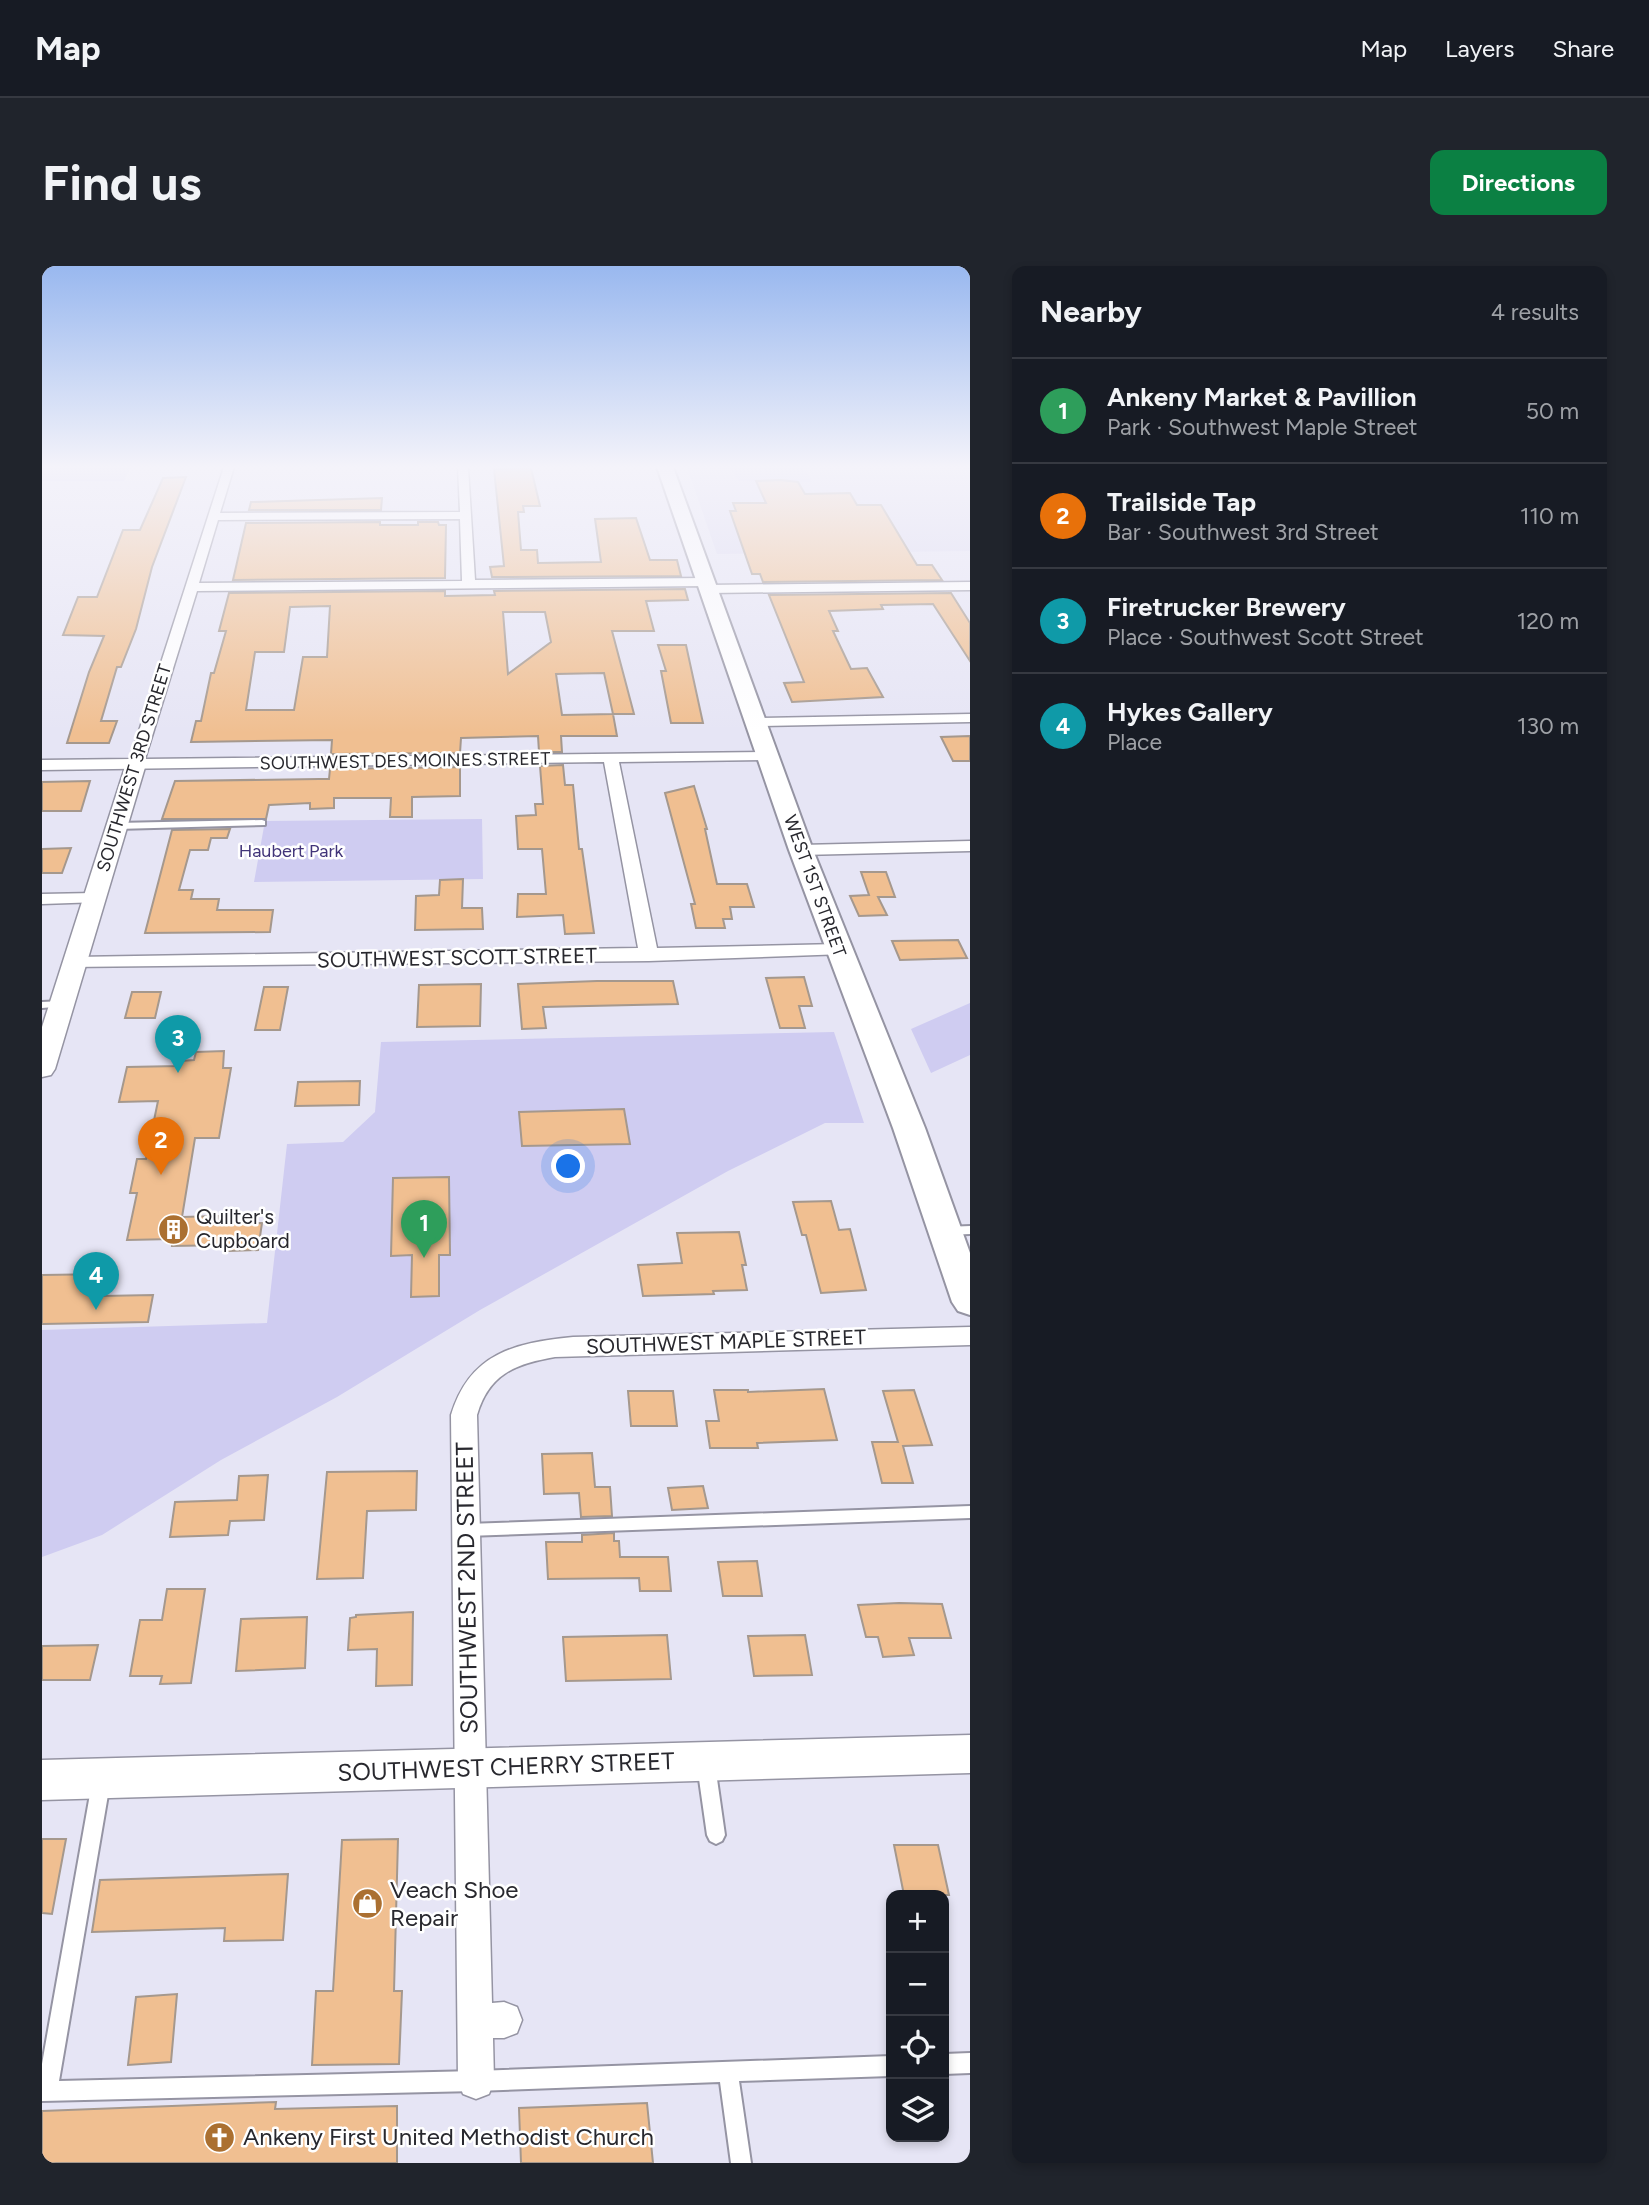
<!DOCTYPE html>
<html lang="en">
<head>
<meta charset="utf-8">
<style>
	:root { --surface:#171b24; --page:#20242c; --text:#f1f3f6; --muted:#9ea1a6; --line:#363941; --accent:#0b8043 }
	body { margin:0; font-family:Figtree,sans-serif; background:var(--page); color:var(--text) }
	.controls { position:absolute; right:21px; bottom:21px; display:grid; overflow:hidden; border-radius:14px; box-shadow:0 4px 10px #0003 }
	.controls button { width:63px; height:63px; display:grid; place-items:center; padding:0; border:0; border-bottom:2px solid var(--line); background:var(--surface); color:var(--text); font:35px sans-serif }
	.you { position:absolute; left:527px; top:901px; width:24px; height:24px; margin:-18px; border:5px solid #fff; border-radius:50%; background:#1a73e8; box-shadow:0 0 0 10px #1a73e833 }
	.badge { display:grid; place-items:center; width:46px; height:46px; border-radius:50%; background:var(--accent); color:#fff; font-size:23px; font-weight:700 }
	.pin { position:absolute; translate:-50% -58px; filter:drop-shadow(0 2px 4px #0008) }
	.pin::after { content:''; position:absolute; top:37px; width:24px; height:21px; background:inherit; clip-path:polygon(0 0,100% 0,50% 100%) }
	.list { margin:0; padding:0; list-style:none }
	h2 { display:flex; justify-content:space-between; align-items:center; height:91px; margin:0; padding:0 28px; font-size:30px }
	h2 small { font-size:23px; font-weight:400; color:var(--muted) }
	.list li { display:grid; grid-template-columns:46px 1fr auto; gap:21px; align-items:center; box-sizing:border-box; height:105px; padding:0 28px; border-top:2px solid var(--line) }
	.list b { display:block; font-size:26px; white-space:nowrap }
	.list p { margin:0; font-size:23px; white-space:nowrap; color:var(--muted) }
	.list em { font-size:23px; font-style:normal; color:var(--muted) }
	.icon { flex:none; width:38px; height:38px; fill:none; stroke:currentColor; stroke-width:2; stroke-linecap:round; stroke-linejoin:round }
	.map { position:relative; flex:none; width:928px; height:1897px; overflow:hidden; border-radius:14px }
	header { display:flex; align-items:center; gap:42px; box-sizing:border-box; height:98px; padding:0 35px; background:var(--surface); border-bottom:2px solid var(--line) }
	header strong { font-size:33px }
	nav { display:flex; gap:38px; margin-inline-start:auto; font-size:24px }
	.intro { display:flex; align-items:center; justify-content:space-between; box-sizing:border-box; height:168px; padding:0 42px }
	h1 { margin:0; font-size:49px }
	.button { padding:18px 32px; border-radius:14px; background:var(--accent); color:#fff; font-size:24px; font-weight:700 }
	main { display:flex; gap:42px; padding:0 42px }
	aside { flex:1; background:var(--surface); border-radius:14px; box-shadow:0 4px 10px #0003 }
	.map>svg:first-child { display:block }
	.built { fill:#dcdaf1 }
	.green { fill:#cfccf1 }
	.building { fill:#f0bf91; stroke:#a5988d; stroke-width:2; fill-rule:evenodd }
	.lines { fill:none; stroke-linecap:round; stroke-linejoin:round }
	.service-casing { stroke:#9594a3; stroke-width:4 }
	.minor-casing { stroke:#9594a3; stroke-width:3 }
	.tertiary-casing { stroke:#9594a3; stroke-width:3 }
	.secondary-casing { stroke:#9594a3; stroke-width:4 }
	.service { fill:#fff; fill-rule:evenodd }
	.minor { fill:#fff; fill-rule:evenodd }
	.tertiary { fill:#fff; fill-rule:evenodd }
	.secondary { fill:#fff; fill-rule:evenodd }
	.labels { text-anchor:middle; stroke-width:5; stroke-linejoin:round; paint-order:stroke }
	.far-street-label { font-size:18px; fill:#28282e; stroke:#fff }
	.far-park-label { font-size:18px; fill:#413479; stroke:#fff }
	.street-label { font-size:21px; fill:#28282e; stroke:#fff }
	.poi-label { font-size:21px; fill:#28282e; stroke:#fff; text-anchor:start }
	.near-street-label { font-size:24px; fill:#28282e; stroke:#fff }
	.near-poi-label { font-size:24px; fill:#28282e; stroke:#fff; text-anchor:start }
</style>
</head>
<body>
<header>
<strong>Map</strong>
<nav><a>Map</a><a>Layers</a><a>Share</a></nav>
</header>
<div class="intro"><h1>Find us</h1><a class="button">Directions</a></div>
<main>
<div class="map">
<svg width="928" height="1897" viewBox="0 0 928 1897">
	<rect width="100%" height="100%" fill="#e6e5f5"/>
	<path class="built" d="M645 201H928V285L675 288Z"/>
	<path class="green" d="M0 201H89L82 215H0Z
		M667 201H761L770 216 697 215 689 203Z
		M440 553 441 613 212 616 223 555Z
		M928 737V789L889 807 869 763Z
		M792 766 822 857H783L686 905 438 1044 295 1131 179 1194 60 1269 0 1291V1064L225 1057 245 878 301 876 333 846 339 776Z"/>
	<path class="building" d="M489 202 498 240H481L482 246H476L479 284H495L496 297 559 296 553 253 594 252 608 294H635L639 310 450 311 448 301 462 300 452 203Z
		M144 211 110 301 94 363 79 401H75L59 455H75L67 477H25L47 406 62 370 21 369 36 331H55L81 264H98L121 212Z
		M739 214 756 216 763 228 808 227 815 239H839L875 299H890L900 314 721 316 718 308H710L688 245H694L691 237H724L714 215Z
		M340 232 339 244H207L209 236Z
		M338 256V259H376V256H396L397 259H404L403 312 191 314 204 257Z
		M643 323 646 334 604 335 612 365H570L592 448H571L575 470H519L520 486H497L496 470 419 472 418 487 289 488 290 474 149 476 154 455H159L169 407H172L184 365H177L187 327 403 325V330L453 329 452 325ZM288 340 285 391H261L252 444H204L213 386H242L248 341ZM461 346H503L509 376 466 408ZM562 407 571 448 520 449 514 408Z
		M909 327 928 357V395L891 338 839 339 841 343 787 345 796 365H791L809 403 825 402 841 431 750 436 742 417 762 416 727 329Z
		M616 379H644L661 457H629L619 405H624Z
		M928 470V495H911L899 471Z
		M521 499 523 519H531L537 583H540L552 667 523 668 521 649 475 651 476 628H504L500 583H476L474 550 494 549 493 538H501L498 500Z
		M418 501V530L370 531V551H348L349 532H292V542L268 543V537L227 539 224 553H120L133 515 277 513H287L288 503Z
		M48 515 39 545H0V516Z
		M652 520 665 563H663L675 618H705L712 641H688L690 653H681L683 662H654L649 638H653L623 527Z
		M188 563 185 572H169L166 584H148L137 624H151L149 633H177L175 644H231L228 666 103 667 130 564Z
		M29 582 20 607H0V583Z
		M819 606H844L853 631H836L845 649 817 650 808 630 827 629Z
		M421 613 420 642H440L441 663 373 664 374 630 397 629 398 614Z
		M916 674 925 692 858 694 850 675Z
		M762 711 770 740H757L763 762H738L724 712Z
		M555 715H631L636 738 501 741 504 762 480 763 476 718Z
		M439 718 438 760 375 761 377 719Z
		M222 721H246L238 764H213Z
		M90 726H119L113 752H83Z
		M182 785 181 802H189L177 872H153L140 951 176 950 175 958 220 957 216 984 187 985V979L130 980 131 973 85 974 95 927H88L95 893H104L116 835 77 836 85 801 137 800 139 795 152 794 154 786Z
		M318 815 317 839 253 840 256 816Z
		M582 843 588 878 480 880 477 846Z
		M407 911 408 989H397V1030L369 1031 370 989 349 990 351 912Z
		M789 935 797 964 808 963 824 1024 779 1027 764 969H760L751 936Z
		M697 966 704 999H700L705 1024 671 1025 672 1028 601 1030 596 999 640 997 635 967Z
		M65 1008 60 1030 111 1029 106 1056 0 1058V1009Z
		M782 1123 795 1174 715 1177 716 1182H668L664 1155H677L672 1124H706V1126Z
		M872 1124 890 1179 861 1180 871 1217H840L830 1176H856L841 1125Z
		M586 1125H631L635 1160H589Z
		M550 1187 553 1221H568L570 1250 539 1251 537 1227 502 1228 500 1188Z
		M375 1205 374 1244 325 1245 321 1312 275 1313 285 1206Z
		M226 1209 222 1254 188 1255 186 1269 128 1271 133 1236 195 1234 197 1210Z
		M661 1220 666 1242 630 1244 626 1222Z
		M572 1267V1275H577L578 1291H626L629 1325H598L597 1312 506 1313 504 1276H540V1269Z
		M715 1295 720 1330H681L676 1296Z
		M125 1323H163L149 1417 118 1418 120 1410H88L98 1354H120Z
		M857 1337 900 1338 909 1372H867L872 1389 841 1391 836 1371H824L816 1339Z
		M371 1346 370 1419 334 1420 335 1383 306 1384 308 1352 314 1351V1349Z
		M265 1351 263 1402 194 1405 199 1353Z
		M625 1369 629 1413 524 1415 521 1371Z
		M763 1369 770 1409 712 1410 706 1370Z
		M56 1379 48 1414H0V1380Z
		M0 1573H24L10 1648 0 1647Z
		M356 1573 352 1725H360L357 1798 270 1799 274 1725H291L300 1574Z
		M852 1579H896L907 1629H862Z
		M246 1608 241 1674 182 1675 183 1662 50 1666 58 1614Z
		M135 1728 129 1796 86 1799 94 1731Z
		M234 1836 233 1843 355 1840V1897H0V1845Z
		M605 1837 611 1897H479L477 1842Z"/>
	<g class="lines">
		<defs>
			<path id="service" d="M220 554 223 555V559L75 563 71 560 75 557Z
				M20 735 24 736V740L0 742V736Z
				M928 960V968L904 969 898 965 904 961Z
				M928 1240V1252L425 1270 420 1268 418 1264 420 1260 425 1258Z
				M664 1491 670 1493 673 1499 683 1569 680 1575 674 1578 668 1575 665 1569 655 1499 658 1493Z
				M59 1509 65 1511 68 1517 17 1815 434 1805 849 1790V1810L697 1815 709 1897H689L678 1816 434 1825 0 1835V1798L50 1517 53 1511Z
				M928 1787V1807L902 1808V1788Z"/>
			<path id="minor" d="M182 201H192L178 247 418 246 416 201H426L433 314 664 312 670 316 664 320 155 325 103 493 730 486 733 489 730 492 725 494 577 496 615 682 796 678 805 684 803 688 607 695 26 701 24 697 26 693 33 691 596 682 562 496 0 504V494L88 493ZM418 253 420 315 157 317 176 254Z
				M928 316V324L667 327 661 323 667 319Z
				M928 448V456L714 460 707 456 714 452Z
				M928 575V585L759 589 751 584 759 579Z
				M52 627 58 628 61 632 58 636 0 638V628Z
				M928 1061V1079L513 1091C473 1098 447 1108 435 1149L450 1737 462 1736 475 1741 480 1754 475 1767 462 1772H451L452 1815 447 1828 434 1833 421 1828 416 1815 409 1149C428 1087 472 1077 531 1071Z"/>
			<path id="tertiary" d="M94 492 101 494 104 498 13 803 9 809 0 811V761L84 498 87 494Z
				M928 1469V1507L0 1534V1494Z"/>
			<path id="secondary" d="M615 201H631L771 584 883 862 928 987V1049L916 1045 910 1036 851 862 747 584Z"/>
		</defs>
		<use href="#service" class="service-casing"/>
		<use href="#minor" class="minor-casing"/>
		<use href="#tertiary" class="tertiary-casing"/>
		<use href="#secondary" class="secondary-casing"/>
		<use href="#service" class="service"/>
		<use href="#minor" class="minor"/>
		<use href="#tertiary" class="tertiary"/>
		<use href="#secondary" class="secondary"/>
	</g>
	<linearGradient id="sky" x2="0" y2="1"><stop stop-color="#99b8ef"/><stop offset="0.43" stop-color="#f4f3fa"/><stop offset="1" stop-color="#f4f3fa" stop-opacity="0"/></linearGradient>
	<rect width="928" height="467" fill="url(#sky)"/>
	<defs>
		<symbol id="building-disc" viewBox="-11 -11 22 22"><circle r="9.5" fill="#ab7031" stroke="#fff"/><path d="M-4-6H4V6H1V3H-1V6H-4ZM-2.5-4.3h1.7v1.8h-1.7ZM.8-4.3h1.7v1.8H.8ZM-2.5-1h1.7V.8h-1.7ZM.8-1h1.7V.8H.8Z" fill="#fff"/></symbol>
		<symbol id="shop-disc" viewBox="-11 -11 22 22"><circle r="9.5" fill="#ab7031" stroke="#fff"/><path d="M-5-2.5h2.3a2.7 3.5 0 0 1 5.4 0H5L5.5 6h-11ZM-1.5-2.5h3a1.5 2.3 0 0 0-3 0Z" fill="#fff"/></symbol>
		<symbol id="church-disc" viewBox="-11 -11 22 22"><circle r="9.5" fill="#ab7031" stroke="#fff"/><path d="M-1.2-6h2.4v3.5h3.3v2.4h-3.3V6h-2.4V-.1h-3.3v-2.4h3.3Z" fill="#fff"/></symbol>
	</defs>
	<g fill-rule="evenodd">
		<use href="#building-disc" x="114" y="946" width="35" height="35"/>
		<use href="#shop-disc" x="308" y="1620" width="35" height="35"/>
		<use href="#church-disc" x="160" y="1854" width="35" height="35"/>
	</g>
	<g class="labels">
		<g class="far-street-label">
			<text transform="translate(363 495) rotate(-1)" y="6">SOUTHWEST DES MOINES STREET</text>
			<text transform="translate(92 502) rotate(-73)" y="6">SOUTHWEST 3RD STREET</text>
			<text transform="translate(773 620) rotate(70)" y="6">WEST 1ST STREET</text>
		</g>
		<g class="far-park-label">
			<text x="249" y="591">Haubert Park</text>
		</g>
		<g class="street-label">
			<text transform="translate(415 692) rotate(-1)" y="7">SOUTHWEST SCOTT STREET</text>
			<text transform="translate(684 1076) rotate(-2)" y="7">SOUTHWEST MAPLE STREET</text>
		</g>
		<g class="poi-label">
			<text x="154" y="958">Quilter's<tspan x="154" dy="24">Cupboard</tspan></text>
		</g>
		<g class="near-street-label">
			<text transform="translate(425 1322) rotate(-91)" y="8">SOUTHWEST 2ND STREET</text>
			<text transform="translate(464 1501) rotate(-2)" y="8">SOUTHWEST CHERRY STREET</text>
		</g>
		<g class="near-poi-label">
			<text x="348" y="1632">Veach Shoe<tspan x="348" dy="28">Repair</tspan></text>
			<text x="201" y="1879">Ankeny First United Methodist Church</text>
		</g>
	</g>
</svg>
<div class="controls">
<button>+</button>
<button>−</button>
<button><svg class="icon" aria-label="locate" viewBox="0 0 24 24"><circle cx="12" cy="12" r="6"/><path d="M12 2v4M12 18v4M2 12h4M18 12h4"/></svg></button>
<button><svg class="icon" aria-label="layers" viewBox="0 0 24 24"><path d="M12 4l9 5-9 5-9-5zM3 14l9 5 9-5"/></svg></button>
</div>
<div class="you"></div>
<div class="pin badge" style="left:382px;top:992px;background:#2e9e5b">1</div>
<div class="pin badge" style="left:119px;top:909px;background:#e8710a">2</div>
<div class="pin badge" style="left:136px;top:807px;background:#0f9aa8">3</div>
<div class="pin badge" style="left:54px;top:1044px;background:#0f9aa8">4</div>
</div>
<aside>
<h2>Nearby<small>4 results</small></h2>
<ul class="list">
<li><span class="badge" style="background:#2e9e5b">1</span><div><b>Ankeny Market &amp; Pavillion</b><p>Park · Southwest Maple Street</p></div><em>50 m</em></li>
<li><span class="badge" style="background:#e8710a">2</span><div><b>Trailside Tap</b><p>Bar · Southwest 3rd Street</p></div><em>110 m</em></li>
<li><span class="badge" style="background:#0f9aa8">3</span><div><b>Firetrucker Brewery</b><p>Place · Southwest Scott Street</p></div><em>120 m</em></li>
<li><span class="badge" style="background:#0f9aa8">4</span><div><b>Hykes Gallery</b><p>Place</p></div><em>130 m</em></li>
</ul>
</aside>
</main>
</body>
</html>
